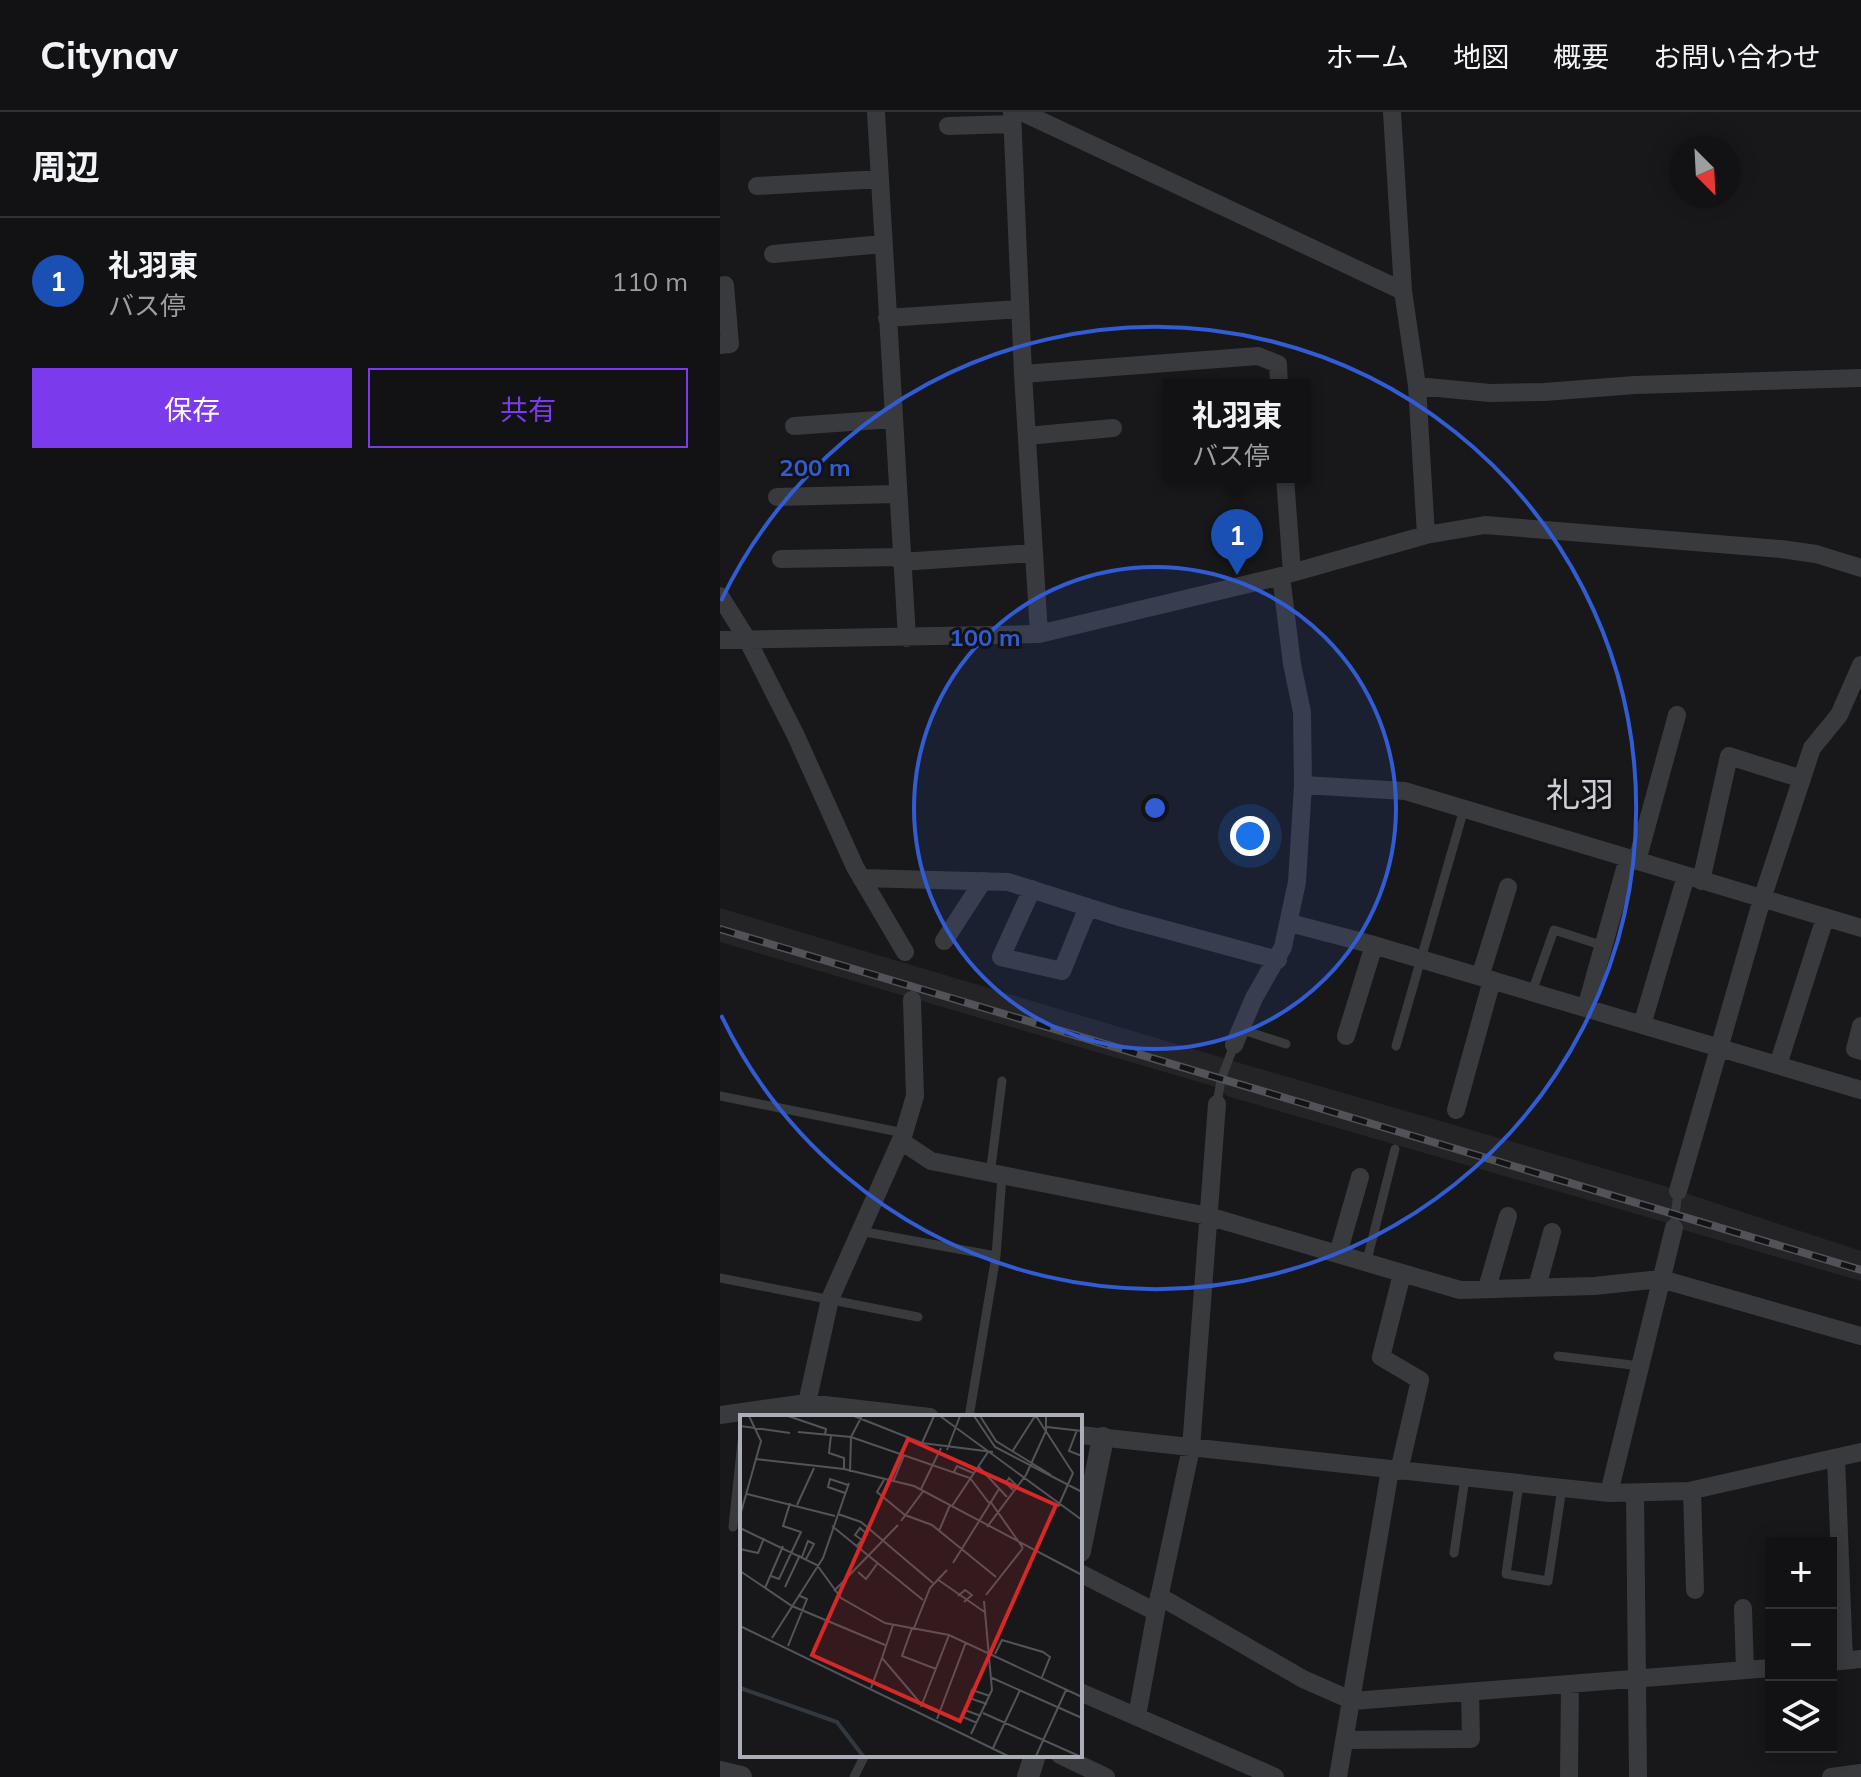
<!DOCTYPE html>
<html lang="ja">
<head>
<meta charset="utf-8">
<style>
	:root { --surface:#121214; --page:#1f2022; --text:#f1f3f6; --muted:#9c9ea0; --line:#313234; --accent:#7c3aed }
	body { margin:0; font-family:Mulish,"Noto Sans JP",sans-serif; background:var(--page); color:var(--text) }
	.controls { position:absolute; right:24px; bottom:24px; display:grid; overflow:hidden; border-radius:0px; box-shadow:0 4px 20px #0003 }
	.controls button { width:72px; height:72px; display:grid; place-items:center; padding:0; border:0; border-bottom:2px solid var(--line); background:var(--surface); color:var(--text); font:40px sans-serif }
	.compass { position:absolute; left:949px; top:24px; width:72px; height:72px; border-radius:50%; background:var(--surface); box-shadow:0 4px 20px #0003; rotate:156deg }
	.you { position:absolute; left:530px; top:724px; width:28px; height:28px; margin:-20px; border:6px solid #fff; border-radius:50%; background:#1a73e8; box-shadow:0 0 0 12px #1a73e833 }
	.badge { display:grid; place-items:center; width:52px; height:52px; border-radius:50%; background:var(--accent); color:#fff; font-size:26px; font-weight:700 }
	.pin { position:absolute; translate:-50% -66px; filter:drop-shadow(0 2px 4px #0008) }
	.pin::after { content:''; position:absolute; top:42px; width:28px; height:24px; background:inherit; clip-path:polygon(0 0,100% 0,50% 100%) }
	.popup { position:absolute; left:443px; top:267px; width:148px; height:104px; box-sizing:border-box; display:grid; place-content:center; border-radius:0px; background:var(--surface); filter:drop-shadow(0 2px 6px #0005); font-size:26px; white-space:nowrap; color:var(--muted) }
	.popup b { font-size:30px; color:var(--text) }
	.popup::after { content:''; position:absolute; left:50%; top:100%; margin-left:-16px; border:16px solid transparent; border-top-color:var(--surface) }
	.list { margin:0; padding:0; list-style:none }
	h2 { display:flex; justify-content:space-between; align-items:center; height:104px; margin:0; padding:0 32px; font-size:34px }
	h2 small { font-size:26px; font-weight:400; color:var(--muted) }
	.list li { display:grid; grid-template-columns:52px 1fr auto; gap:24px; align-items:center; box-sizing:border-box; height:128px; padding:0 32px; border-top:2px solid var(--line) }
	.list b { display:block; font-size:30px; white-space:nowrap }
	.list p { margin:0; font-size:26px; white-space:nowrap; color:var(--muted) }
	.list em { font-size:26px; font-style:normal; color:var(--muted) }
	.actions { display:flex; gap:16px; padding:24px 32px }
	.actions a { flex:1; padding:18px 0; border:2px solid var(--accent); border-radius:0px; text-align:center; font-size:28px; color:var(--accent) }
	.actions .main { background:var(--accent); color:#fff }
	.icon { flex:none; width:44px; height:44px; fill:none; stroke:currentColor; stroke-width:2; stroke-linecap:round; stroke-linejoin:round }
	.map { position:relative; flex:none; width:1141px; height:1665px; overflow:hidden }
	header { display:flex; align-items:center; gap:48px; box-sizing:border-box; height:112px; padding:0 40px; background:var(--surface); border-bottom:2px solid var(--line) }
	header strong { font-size:38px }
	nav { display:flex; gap:44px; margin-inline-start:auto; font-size:28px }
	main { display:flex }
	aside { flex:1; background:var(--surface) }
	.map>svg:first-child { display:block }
	.built { fill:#242427 }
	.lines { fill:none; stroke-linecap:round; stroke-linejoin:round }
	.service { stroke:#393a3e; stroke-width:9 }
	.minor { stroke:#393a3e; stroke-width:18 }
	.tertiary { stroke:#393a3e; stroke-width:22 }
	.rail-casing { stroke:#525359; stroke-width:8 }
	.rail { stroke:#131315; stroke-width:5; stroke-dasharray:15; stroke-linecap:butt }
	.ring { fill:none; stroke:#325cd3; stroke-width:4 }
	.labels { text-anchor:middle; stroke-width:6; stroke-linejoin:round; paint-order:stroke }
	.quarter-label { font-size:34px; fill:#ccced5; stroke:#131315 }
	.inset-river { fill:none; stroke:#31383f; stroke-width:4 }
	.inset-road { fill:none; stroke:#535459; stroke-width:2 }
	.view { fill:#d62828; fill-opacity:0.15; stroke:#d62828; stroke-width:4 }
	.inset-edge { fill:none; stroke:#abaeb8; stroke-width:4 }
	.centre { fill:#325cd3; stroke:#131315; stroke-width:4 }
	.ring-label { font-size:24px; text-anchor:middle; font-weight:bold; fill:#325cd3; stroke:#131315; stroke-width:6; stroke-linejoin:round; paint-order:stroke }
</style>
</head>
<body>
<header>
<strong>Citynav</strong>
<nav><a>ホーム</a><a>地図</a><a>概要</a><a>お問い合わせ</a></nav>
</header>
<main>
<aside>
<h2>周辺<small></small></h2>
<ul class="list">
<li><span class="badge" style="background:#1a4fb4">1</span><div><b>礼羽東</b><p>バス停</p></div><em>110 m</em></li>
</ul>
<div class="actions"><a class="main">保存</a><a>共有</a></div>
</aside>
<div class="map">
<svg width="1141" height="1665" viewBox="0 0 1141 1665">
	<rect width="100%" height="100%" fill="#18181a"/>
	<path class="built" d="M0 796 507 947 496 975 0 830Z
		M513 949 955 1077 951 1112 507 984 503 980 504 971Z
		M962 1080 1141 1139V1169L960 1117Z"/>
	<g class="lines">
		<path class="service" d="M812 880 834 818 884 834
			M520 917 566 932
			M676 934 744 697
			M0 984 184 1021
			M497 992 501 968 514 933
			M270 1063 282 969
			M954 1116 958 1079
			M140 1119 276 1144 282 1065
			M646 1152 675 1037
			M0 1166 198 1205
			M838 1244 920 1254
			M249 1305 276 1144
			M799 1372 786 1462 828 1469 842 1376
			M13 1415 22 1330
			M734 1441 745 1366
			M134 1665 145 1643"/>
		<path class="minor" d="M156 0 187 526
			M292 0 303 262 319 522
			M302 0 683 179 697 274 706 423
			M672 0 683 179
			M228 14 292 12
			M37 74 160 67
			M53 142 163 132
			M0 174 5 173 10 232 0 233
			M167 206 300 197
			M303 262 538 244 558 252 559 273
			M697 274 770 281 824 280 915 273 1141 266
			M74 314 172 307
			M307 324 393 316
			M565 365 572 461
			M57 385 176 382
			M61 447 181 445
			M181 450 314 441
			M0 484 27 527 76 624 135 755 185 840
			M0 528 319 522 561 464 706 423 765 413 1061 437 1096 442 1141 456
			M583 673 685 679 1141 816
			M917 749 957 603
			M141 766 288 770 399 805 558 848
			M981 769 1009 644 1082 667
			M312 777 281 845 342 859 368 795
			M570 811 650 832 1141 978
			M224 829 263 769
			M760 865 788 775
			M866 896 908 746
			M922 913 966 764
			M1141 914 1135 937 1141 939
			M626 924 654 833
			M514 933 534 886 563 835 577 770 583 673 582 600 572 552 561 464
			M1058 953 1105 806
			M736 998 772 868
			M181 1029 211 1049 488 1104 740 1178 874 1174 941 1167 1141 1224
			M958 1079 1042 787 1092 636 1119 603 1141 553
			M618 1142 640 1065
			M817 1175 832 1120
			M767 1176 788 1104
			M0 1303 87 1291 210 1305
			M92 1305 88 1301 87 1291 110 1187 184 1021 195 984 192 888
			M360 1323 889 1381 969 1379 1141 1340
			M1116 1346 1124 1549
			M679 1359 700 1268 661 1245 682 1162
			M972 1379 975 1478
			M889 1381 954 1116
			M915 1381 918 1665
			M360 1461 436 1500
			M439 1484 583 1567 633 1589 1051 1556
			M1023 1496 1025 1558
			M1111 1550 1141 1547
			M360 1580 555 1665
			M417 1604 436 1500 471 1336 497 992
			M626 1628 751 1627 750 1580
			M340 1643 386 1665
			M618 1665 670 1358
			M849 1665 850 1573
			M1111 1665 1141 1661"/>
		<path class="tertiary" d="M360 1439 383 1326
			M0 1660 21 1665
			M308 1665 315 1643"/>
		<defs>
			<path id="rail" d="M0 817 1141 1158"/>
		</defs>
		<use href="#rail" class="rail-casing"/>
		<use href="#rail" class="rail"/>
	</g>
	<circle cx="435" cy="696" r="241" fill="#325cd3" fill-opacity=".12"/>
	<g class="ring">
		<circle cx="435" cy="696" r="241"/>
		<path d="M1 489A481 481 0 1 1 1 903"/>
	</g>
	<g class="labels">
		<g class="quarter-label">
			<text x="860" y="695">礼羽</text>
		</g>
	</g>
	<g transform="translate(20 1303)">
		<rect width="342" height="342" fill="#18181a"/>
		<path class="inset-river" d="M0 273 97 307 123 341"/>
		<path class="inset-road" d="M48 1 86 14 85 20M114 1 182 28 253 37M200 1 342 105M234 1 255 32 342 77M240 1 256 26 311 60M296 1 333 58 318 92M0 11 50 18M307 12 342 16M337 15 329 36 342 41M58 17 111 22 230 63 249 88M91 20 89 38 104 43V54M182 28 194 1M207 35 220 1M272 37 295 1M16 44 104 54 174 71 342 160M238 51 267 82M110 57 111 22 122 1M214 57 217 51 233 58M144 65 137 77 165 100 192 110 256 162M153 67 164 40M181 74 201 33M273 75 266 68 269 63 277 71M105 78 88 72 90 64 108 70M7 79 95 101M250 86 283 133M57 90 74 53M212 91 248 37M98 99 121 107 193 168M0 101 21 26 9 1M161 106 184 75M92 111 183 185M247 112 286 60 306 16V1M0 113 77 150 101 183 145 208 209 220 342 282M199 116 210 90M116 132 122 125 127 119 120 113 115 120 122 125M0 134 18 138 24 123M62 142 68 126 74 129 66 144M213 148 259 74M0 156 52 191 145 230M118 157 126 164 137 149M31 161 39 164 61 117 43 111 50 88M197 164 246 198M45 172 60 140M25 173 43 131M94 176 158 110M246 180 283 133M218 181 225 175 232 180 224 187M153 210 142 243 182 290M0 211 268 341M172 213 162 241 196 254M174 213 190 173 207 155M32 223 83 143 109 68M48 231 67 184 58 180M255 239 262 225 303 237 310 242 302 262M250 262 342 303M131 273 142 243M247 289 229 283 232 275 250 281M181 292 209 220M243 298 339 341M197 304 226 227M237 308 223 302 225 295 241 301M231 319 252 275 244 186M253 333 280 275M296 341 326 275"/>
		<path class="view" d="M168 24 316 90 220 306 72 240Z"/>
		<rect width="342" height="342" class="inset-edge"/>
	</g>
	<circle cx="435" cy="696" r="12" class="centre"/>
	<g class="ring-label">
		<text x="95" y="364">200 m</text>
		<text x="265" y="534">100 m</text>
	</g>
</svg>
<div class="controls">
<button>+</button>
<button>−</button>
<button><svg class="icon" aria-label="layers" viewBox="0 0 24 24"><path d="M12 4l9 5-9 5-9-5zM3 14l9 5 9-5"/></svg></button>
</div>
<svg class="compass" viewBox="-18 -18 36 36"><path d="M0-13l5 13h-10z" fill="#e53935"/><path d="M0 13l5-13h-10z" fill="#9c9ea0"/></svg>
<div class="you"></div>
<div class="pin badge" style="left:517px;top:463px;background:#1a4fb4">1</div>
<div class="popup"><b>礼羽東</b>バス停</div>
</div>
</main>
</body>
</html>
